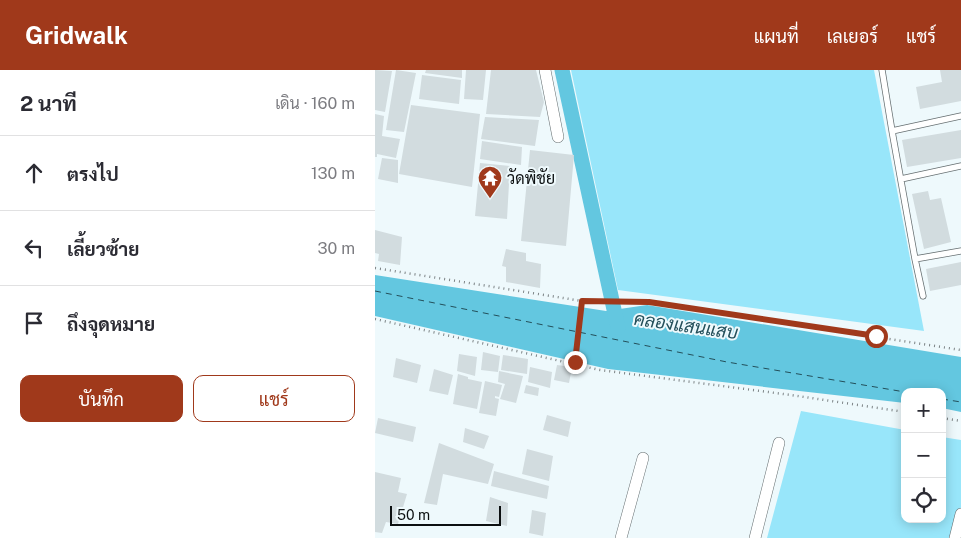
<!DOCTYPE html>
<html lang="th">
<head>
<meta charset="utf-8">
<style>
	:root { --surface:#fff; --page:#f2f2f3; --text:#2b2b33; --muted:#7c7c81; --line:#e1e1e2; --accent:#a0391b }
	body { margin:0; font-family:"Public Sans",Sarabun,sans-serif; background:var(--page); color:var(--text) }
	.controls { position:absolute; right:15px; bottom:15px; display:grid; overflow:hidden; border-radius:10px; box-shadow:0 2px 12px #0003 }
	.controls button { width:45px; height:45px; display:grid; place-items:center; padding:0; border:0; border-bottom:1px solid var(--line); background:var(--surface); color:var(--text); font:25px sans-serif }
	.scale { position:absolute; left:15px; bottom:12px; width:111px; box-sizing:border-box; padding-left:5px; border:2px solid #0c1011; border-top:0; font-size:14px; line-height:18px; white-space:nowrap; color:#0c1011; -webkit-text-stroke:4px #eef9fc; paint-order:stroke }
	.stop { position:absolute; width:15px; height:15px; margin:-11px; border:4px solid #a0391b; border-radius:50%; background:#fff }
	.stop.end { background:#a0391b; border-color:#fff; box-shadow:0 1px 5px #0008 }
	.list { margin:0; padding:0; list-style:none }
	h2 { display:flex; justify-content:space-between; align-items:center; height:65px; margin:0; padding:0 20px; font-size:21px }
	h2 small { font-size:16px; font-weight:400; color:var(--muted) }
	.list li { display:grid; grid-template-columns:32px 1fr auto; gap:15px; align-items:center; box-sizing:border-box; height:75px; padding:0 20px; border-top:1px solid var(--line) }
	.list b { display:block; font-size:19px; white-space:nowrap }
	.list em { font-size:16px; font-style:normal; color:var(--muted) }
	.actions { display:flex; gap:10px; padding:15px 20px }
	.actions a { flex:1; padding:11px 0; border:1px solid var(--accent); border-radius:10px; text-align:center; font-size:18px; color:var(--accent) }
	.actions .main { background:var(--accent); color:#fff }
	.icon { flex:none; width:28px; height:28px; fill:none; stroke:currentColor; stroke-width:2; stroke-linecap:round; stroke-linejoin:round }
	.map { position:relative; flex:none; width:586px; height:468px; overflow:hidden }
	header { display:flex; align-items:center; gap:30px; box-sizing:border-box; height:70px; padding:0 25px; background:var(--accent); color:#fff }
	header strong { font-size:24px }
	nav { display:flex; gap:28px; margin-inline-start:auto; font-size:18px }
	main { display:flex }
	aside { flex:1; background:var(--surface) }
	.map>svg:first-child { display:block }
	.green { fill:#98e6fa }
	.water { fill:#63c7e0 }
	.lines { fill:none; stroke-linecap:round; stroke-linejoin:round }
	.canal { stroke:#63c7e0; stroke-width:15 }
	.ferry { stroke:#234f5a; stroke-width:1; stroke-dasharray:6 5; stroke-linecap:butt }
	.building { fill:#d2dcdf }
	.service-casing { stroke:#656e70; stroke-width:7 }
	.minor-casing { stroke:#656e70; stroke-width:12 }
	.path { stroke:#7c8385; stroke-width:2.5; stroke-dasharray:1 4; stroke-linecap:butt }
	.service { stroke:#fff; stroke-width:5.5 }
	.minor { stroke:#fff; stroke-width:11 }
	.route { stroke:#a0391b; stroke-width:6 }
	.labels { text-anchor:middle; stroke-width:4; stroke-linejoin:round; paint-order:stroke }
	.poi-label { font-size:16px; fill:#0c1011; stroke:#eef9fc; text-anchor:start }
	.water-label { font-size:18px; font-style:italic; fill:#234f5a; stroke:#eef9fc }
</style>
</head>
<body>
<header>
<strong>Gridwalk</strong>
<nav><a>แผนที่</a><a>เลเยอร์</a><a>แชร์</a></nav>
</header>
<main>
<aside>
<h2>2 นาที<small>เดิน · 160 m</small></h2>
<ul class="list">
<li><svg class="icon" aria-label="ahead" viewBox="0 0 24 24"><path d="M12 20V5M6 11l6-6 6 6"/></svg><div><b>ตรงไป</b></div><em>130 m</em></li>
<li><svg class="icon" aria-label="left" viewBox="0 0 24 24"><path d="M17 20v-9H6M10 6l-5 5 5 5"/></svg><div><b>เลี้ยวซ้าย</b></div><em>30 m</em></li>
<li><svg class="icon" aria-label="arrive" viewBox="0 0 24 24"><path d="M6 21V4h12l-3 4 3 4H6"/></svg><div><b>ถึงจุดหมาย</b></div></li>
</ul>
<div class="actions"><a class="main">บันทึก</a><a>แชร์</a></div>
</aside>
<div class="map">
<svg width="586" height="468" viewBox="0 0 586 468">
	<rect width="100%" height="100%" fill="#eef9fc"/>
	<path class="green" d="M196 0H499L549 261 243 220Z
		M426 341 530 360V449H567V367L586 370V468H392Z"/>
	<path class="water" d="M0 205 231 241 272 235 586 287V342L567 338V322H530V333L233 299 0 246Z"/>
	<g class="lines">
		<path class="canal" d="M187 0 243 258"/>
		<path class="ferry" d="M0 221 352 292 530 322
			M567 329 586 332"/>
	</g>
	<path class="building" d="M0 0 17 1 10 42 0 40Z
		M21 0 41 3 29 62 11 60Z
		M51 0H87V8L50 3Z
		M91 0H111L108 30 89 29Z
		M116 0H161L169 32 165 47 111 44Z
		M565 0H586V31L545 39 541 17 567 12Z
		M47 5 86 10 84 34 44 29Z
		M36 35 105 44 97 117 24 104Z
		M0 44 9 46 7 66 25 69 21 88 2 84V87H0Z
		M110 47 164 50 160 76 106 69Z
		M586 60V88L532 97 527 70Z
		M107 71 147 77 146 95 105 89Z
		M155 80 199 85 191 176 146 171Z
		M7 88 23 90V113L3 109Z
		M105 93 135 96 132 149 100 146Z
		M553 121 555 130 566 128 576 172 549 179 537 124Z
		M0 160 27 167 25 195 3 191 4 184 0 183Z
		M131 179 151 183V191L166 194 165 218 131 212V197L127 196Z
		M586 192V215L555 221 551 199Z
		M108 282 125 286 123 302 106 300Z
		M84 284 102 287 100 306 82 301Z
		M128 285 153 289 152 304 126 300Z
		M21 288 46 295 42 313 18 307Z
		M182 295 197 297 194 313 179 310Z
		M155 297 177 302 175 318 153 312Z
		M59 299 78 305 73 325 54 321Z
		M124 301 148 306 141 333 125 329 130 314 123 312Z
		M83 304 93 307V309L107 312 102 339 78 334Z
		M110 311 127 315 124 327 120 326V328L124 329 121 346 104 343Z
		M151 315 164 318 163 326 149 323Z
		M172 345 196 352 193 367 168 360Z
		M3 348 41 357 38 372 0 363Z
		M90 358 114 366 109 379 88 372Z
		M64 373 119 394 113 414 68 404 62 435 49 433Z
		M152 379 178 386 174 411 147 404Z
		M119 401 174 416 172 429 116 416Z
		M0 402 26 408 23 422 32 424 23 454 11 452 7 463 0 462Z
		M115 427 133 433 132 456 111 451Z
		M157 440 171 443 168 466 154 463Z"/>
	<g class="lines">
		<defs>
			<path id="service" d="M507 0 517 61 586 46
				M517 61 540 189 586 181
				M526 109 586 96
				M540 189 548 226"/>
			<path id="minor" d="M170 0 183 67
				M246 468 268 388
				M380 468 404 373
				M580 468 586 444"/>
		</defs>
		<use href="#service" class="service-casing"/>
		<use href="#minor" class="minor-casing"/>
		<path class="path" d="M0 198 207 231 274 232 586 280
			M0 249 225 300 416 325 530 342
			M199 294 207 231
			M567 348 586 351"/>
		<use href="#service" class="service"/>
		<use href="#minor" class="minor"/>
	</g>
	<g class="lines">
		<path class="route" d="M200 292 207 231 274 232 501 266"/>
	</g>
	<defs>
		<symbol id="temple-pin" viewBox="-11 -11 22 30"><path d="M0 17L-7.5 6A9.5 9.5 0 1 1 7.5 6Z" fill="#a0391b" stroke="#eef9fc"/><path d="M0-6L5-2H3V0L6.5 2.5H4V6H1.5V3h-3V6H-4V2.5H-6.5L-3 0V-2H-5Z" fill="#fff"/></symbol>
	</defs>
	<g fill-rule="evenodd">
		<use href="#temple-pin" x="101" y="94" width="28" height="38"/>
	</g>
	<g class="labels">
		<g class="poi-label">
			<text x="132" y="114">วัดพิชัย</text>
		</g>
		<g class="water-label">
			<text transform="translate(311 256) rotate(8)" y="6">คลองแสนแสบ</text>
		</g>
	</g>
</svg>
<div class="controls">
<button>+</button>
<button>−</button>
<button><svg class="icon" aria-label="locate" viewBox="0 0 24 24"><circle cx="12" cy="12" r="6"/><path d="M12 2v4M12 18v4M2 12h4M18 12h4"/></svg></button>
</div>
<div class="scale">50 m</div>
<div class="stop" style="left:501px;top:266px"></div>
<div class="stop end" style="left:200px;top:292px"></div>
</div>
</main>
</body>
</html>
